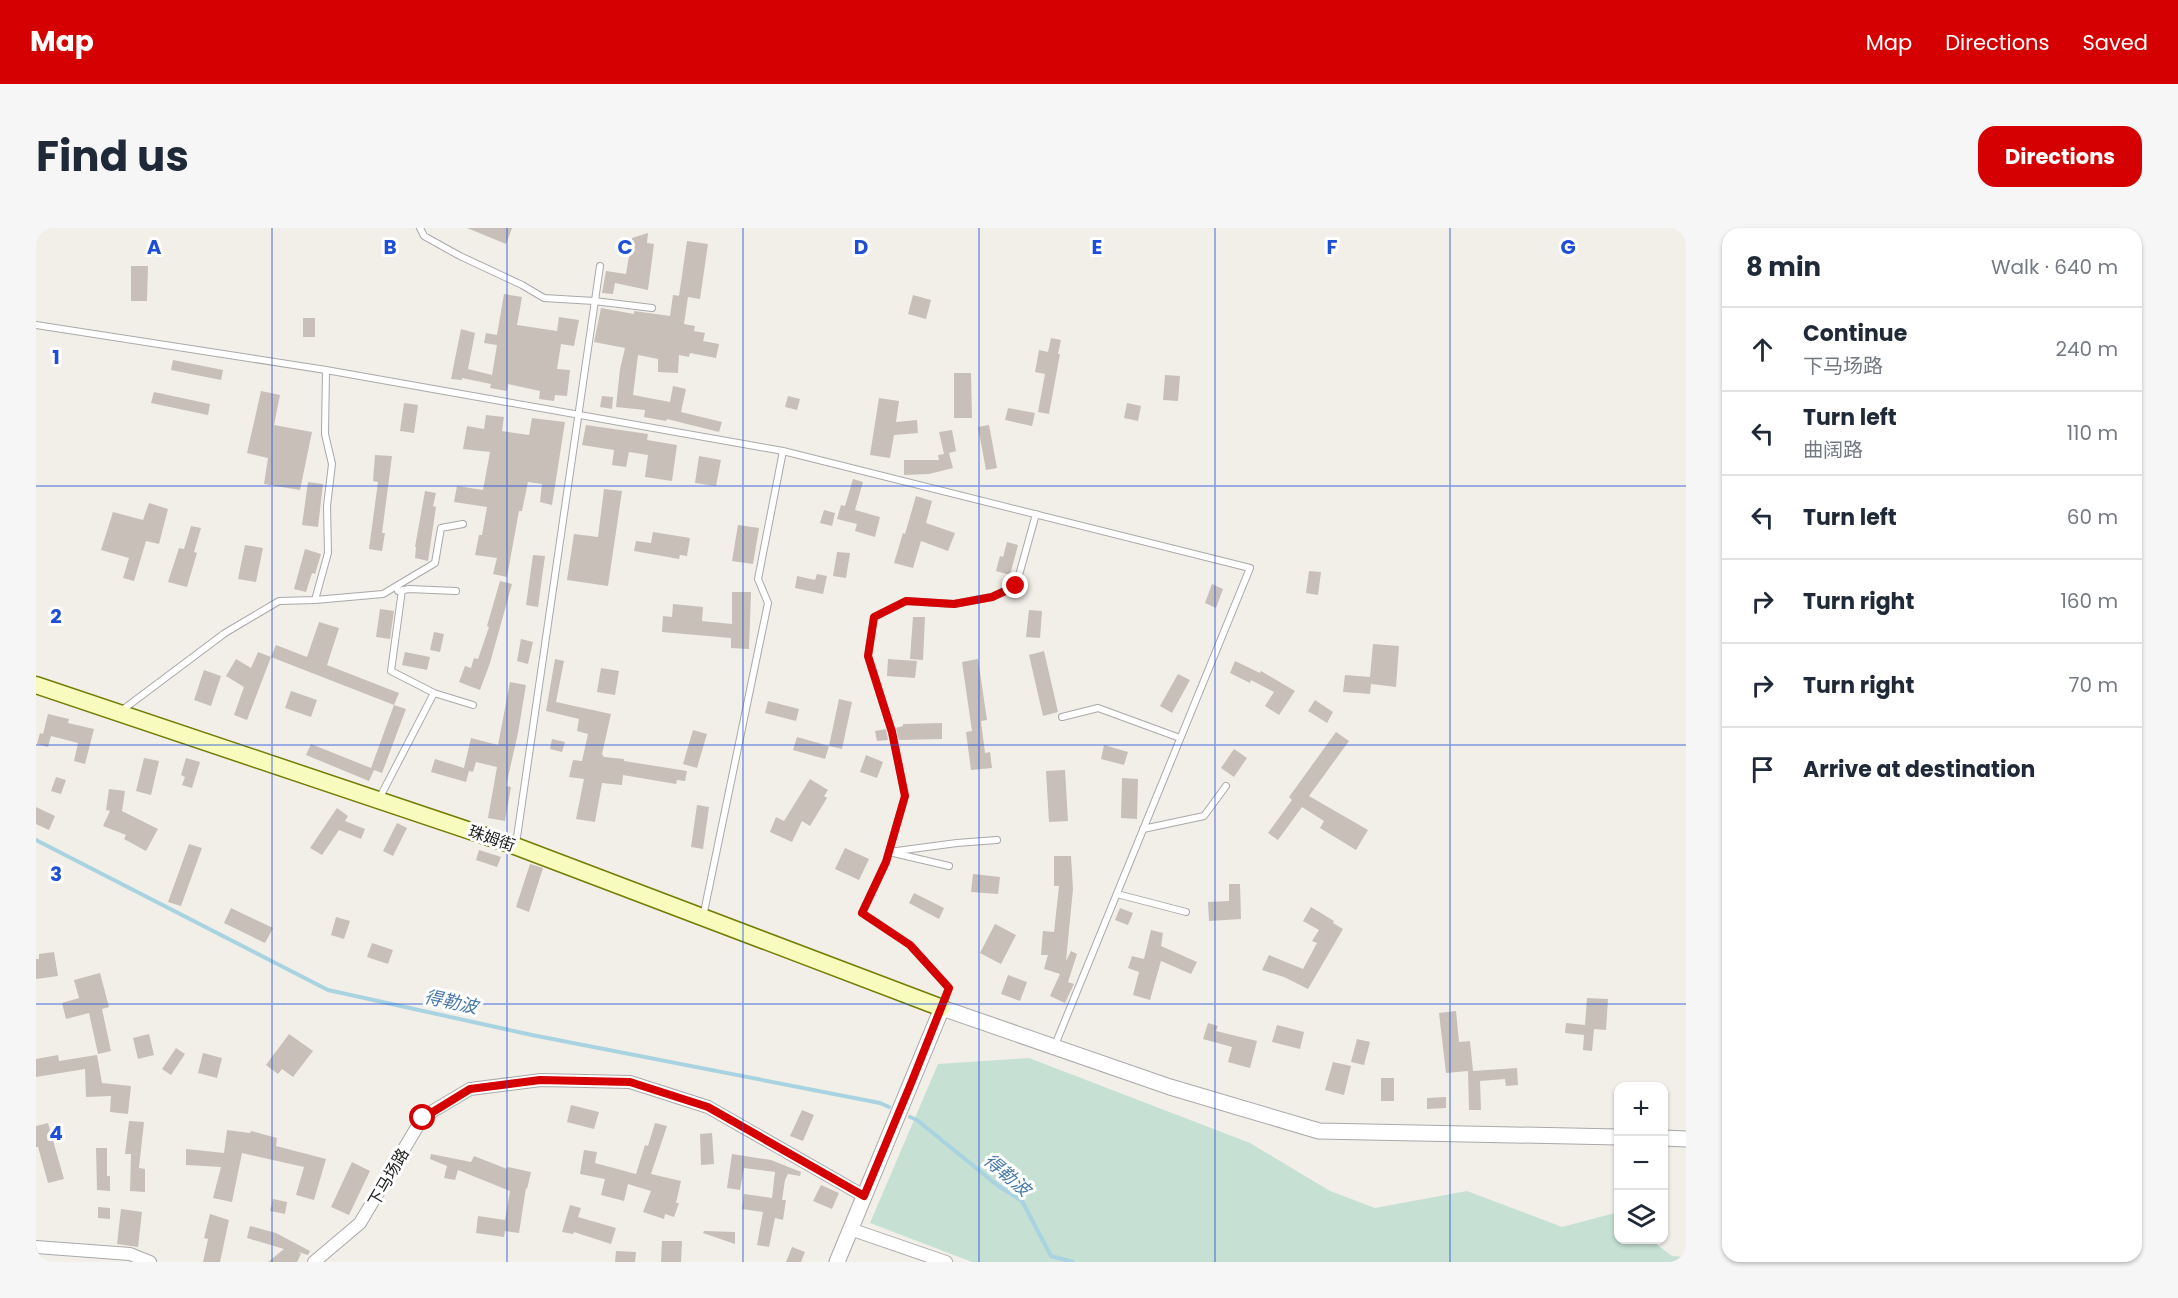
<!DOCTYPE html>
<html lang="en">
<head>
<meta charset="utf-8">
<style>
	:root { --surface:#fff; --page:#f6f6f7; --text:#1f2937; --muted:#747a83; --line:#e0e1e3; --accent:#d40001 }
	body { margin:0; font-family:Poppins,"Noto Sans SC",sans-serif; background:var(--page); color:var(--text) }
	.controls { position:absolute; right:18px; bottom:18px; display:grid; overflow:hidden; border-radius:12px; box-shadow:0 2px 4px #0004 }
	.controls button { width:54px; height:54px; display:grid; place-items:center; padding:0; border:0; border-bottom:2px solid var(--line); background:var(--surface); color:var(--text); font:30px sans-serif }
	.stop { position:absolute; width:18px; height:18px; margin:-14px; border:4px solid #d40001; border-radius:50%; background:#fff }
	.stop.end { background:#d40001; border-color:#fff; box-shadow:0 2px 6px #0008 }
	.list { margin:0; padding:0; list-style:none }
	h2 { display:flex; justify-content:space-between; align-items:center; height:78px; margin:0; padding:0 24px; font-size:26px }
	h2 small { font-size:20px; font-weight:400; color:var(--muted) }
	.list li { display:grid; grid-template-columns:39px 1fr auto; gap:18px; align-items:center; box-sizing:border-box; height:84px; padding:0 24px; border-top:2px solid var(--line) }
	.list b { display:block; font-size:22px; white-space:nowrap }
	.list p { margin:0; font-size:20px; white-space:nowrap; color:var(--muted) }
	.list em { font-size:20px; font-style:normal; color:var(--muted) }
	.icon { flex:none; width:33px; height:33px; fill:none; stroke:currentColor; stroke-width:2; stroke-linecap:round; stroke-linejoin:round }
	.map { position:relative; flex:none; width:1650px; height:1034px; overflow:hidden; border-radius:18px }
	header { display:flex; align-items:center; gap:36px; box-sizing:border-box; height:84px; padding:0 30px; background:var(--accent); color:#fff }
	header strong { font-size:28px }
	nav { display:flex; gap:33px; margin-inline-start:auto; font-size:21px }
	.intro { display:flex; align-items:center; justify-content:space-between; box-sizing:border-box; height:144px; padding:0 36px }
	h1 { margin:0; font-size:42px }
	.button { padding:15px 27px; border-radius:18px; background:var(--accent); color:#fff; font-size:21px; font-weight:700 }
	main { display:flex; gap:36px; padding:0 36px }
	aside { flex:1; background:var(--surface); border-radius:18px; box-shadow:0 2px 4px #0004 }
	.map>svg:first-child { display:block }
	.wetland { fill:#c6e0d4 }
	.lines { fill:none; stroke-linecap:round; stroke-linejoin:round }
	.stream { stroke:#a9d3e0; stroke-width:4 }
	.building { fill:#c7bfb8 }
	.service-casing { stroke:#a9a9a9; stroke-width:8 }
	.minor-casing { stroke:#a9a9a9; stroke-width:14 }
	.tertiary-casing { stroke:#a9a9a9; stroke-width:17 }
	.secondary-casing { stroke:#717e04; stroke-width:19 }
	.service { stroke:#fff; stroke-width:6 }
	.minor { stroke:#fff; stroke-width:12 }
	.tertiary { stroke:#fff; stroke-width:15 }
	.secondary { stroke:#f8fbbe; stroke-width:16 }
	.route { stroke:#d40001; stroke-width:8 }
	.grid { fill:none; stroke:#1d4ed8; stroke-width:1.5; stroke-opacity:0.55 }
	.labels { text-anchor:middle; stroke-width:6; stroke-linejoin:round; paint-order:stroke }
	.street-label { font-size:16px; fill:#222; stroke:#fff }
	.water-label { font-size:18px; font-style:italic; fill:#497aac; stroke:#fff }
	.grid-label { font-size:20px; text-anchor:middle; font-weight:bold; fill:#1d4ed8; stroke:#fff; stroke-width:6; stroke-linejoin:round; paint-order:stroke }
</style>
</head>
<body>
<header>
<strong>Map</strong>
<nav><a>Map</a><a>Directions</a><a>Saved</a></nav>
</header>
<div class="intro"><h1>Find us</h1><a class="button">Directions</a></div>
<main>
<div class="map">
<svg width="1650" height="1034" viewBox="0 0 1650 1034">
	<rect width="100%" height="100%" fill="#f2efe9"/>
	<path class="wetland" d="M993 830 1214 915 1294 963 1339 980 1431 963 1526 999 1579 985 1582 987V1012H1615L1636 1028 1650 1029V1034H936L834 995 902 836Z"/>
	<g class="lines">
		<path class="stream" d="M0 612 292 762 496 807 844 875 853 879
			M874 889 881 892 961 957 986 973 1015 1028 1037 1034"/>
	</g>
	<path class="building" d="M431 0H476L470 16Z
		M612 5 611 15 618 16 612 62 579 55 577 66 566 65 570 43 590 46 596 10Z
		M651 13 672 16 664 71 652 69 648 96 659 98 658 103 669 105 667 113 683 116 680 130 654 125 653 129 643 127 642 145 622 144V131L602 127 597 167 634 174 637 158 650 161 645 184 686 194 683 204 631 191 630 193 608 189 609 182 580 179 584 141 589 120 558 114 565 80 598 86V83L634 88 637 67 651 69 643 68Z
		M95 38H112L111 73H95Z
		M468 66 486 69 481 97 521 103 523 89 543 92 538 118 525 116 521 141 534 142 531 168 519 167 518 173 503 171 504 163 472 156 471 163 454 160 455 156 426 150V152L415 151 425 101 439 105 432 141 456 147 461 117 448 115 450 105 461 107Z
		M877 67 895 72 890 91 872 86Z
		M267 90H279V109H267Z
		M1015 110 1025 112 1022 126H1024L1013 186 1002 184 1009 146 999 144 1003 122 1012 124Z
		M137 132 187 142 185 152 135 142Z
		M918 145H935L936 190H918Z
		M1129 147 1144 148 1142 173 1127 172Z
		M225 163 244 167 238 197 276 204 264 262 228 256 232 230 211 225Z
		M118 164 174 176 172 187 115 175Z
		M566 168 577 169 576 181 564 179Z
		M752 168 764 171 761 182 749 179Z
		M843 170 863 173 860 194 881 192 882 205 858 207 854 230 834 227Z
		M368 175 382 177 378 205 364 203Z
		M1091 175 1105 178 1102 193 1088 190Z
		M972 180 999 185 996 198 969 192Z
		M450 187 468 189 466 203 493 207 496 190 529 194 516 277 504 274 506 256 492 254 486 283H483L471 349 457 346 461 330 439 327 443 307H446L451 279 418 274 421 258 447 262 454 224 427 221 431 198 448 201Z
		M550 197 612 206 611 212 641 217 636 253 609 249 612 227 593 224 590 239 576 237 578 222 546 217Z
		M953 197 961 240 950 242 942 199Z
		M916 202 920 223 913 225 917 240 893 246 868 247V232H903L902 227 908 226 903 204Z
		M339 227 356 228 346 305H349L346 323 333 321 342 254 337 253Z
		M663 228 685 232 680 258 659 255Z
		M817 251 827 254 819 282 844 289 839 309 819 303 821 296 801 291 805 277 809 278Z
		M272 254 287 256 282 299 266 297Z
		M568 261 586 263 572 358 531 352 538 306 562 309Z
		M389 263 400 265 397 278 400 279 392 333 379 330 380 319H379Z
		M880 268 896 273 890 295 919 305 912 323 885 313 877 340 858 335 867 305 869 306Z
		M113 275 132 281 123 316 110 313 98 353 87 350 93 330 65 322 77 284 107 292Z
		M788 282 799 285 796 298 784 295Z
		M702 297 723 300 717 336 696 333Z
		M155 298 165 300 158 324 161 325 151 359 132 354 143 320 148 321Z
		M617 304 654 310 651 328 644 327 643 331 598 323 600 313 615 315Z
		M971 314 982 317 974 347 960 343 964 328 967 329Z
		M209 317 227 320 220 354 202 351Z
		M269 321 285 326 279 346 276 345 270 364 258 361Z
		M801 324 814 325 810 350 797 348Z
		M497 327 509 328 502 379 490 377Z
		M1273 343 1285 344 1282 367 1270 365Z
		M781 346 791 348 787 366 759 360 761 348 779 352Z
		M464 353 476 356 454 435 444 462 423 454 429 438 435 440 438 430 442 431 453 399 451 398Z
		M1176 356 1187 361 1180 380 1169 375Z
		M696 364H715L713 421 695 420V410L626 404 627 388 636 389 637 376 667 379 666 393 696 396Z
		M344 381 358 383 354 411 340 409Z
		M993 382 1006 383 1004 410 990 409Z
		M877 389H889L887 432 874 431Z
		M283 394 303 400 291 437 363 465 358 477 235 429 240 417 271 429Z
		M398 404 408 406 404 424 394 422Z
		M485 411 497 414 492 436 481 433Z
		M1337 416 1363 418 1360 459 1335 456 1334 466 1307 464 1309 447 1334 449Z
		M1008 423 1022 484 1007 488 993 427Z
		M222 424 235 429 211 492 198 487 208 459 190 448 200 431 215 440Z
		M369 424 394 429 391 442 366 437Z
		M519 431 528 433 520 474 575 486 566 526 568 529 588 531V533L651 543 649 553 641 552 640 556 587 547 586 557 566 555 559 594 540 591 548 551 533 549 537 532 546 533 552 506 541 503 543 491 510 483Z
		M852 431 881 433 879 450 851 448Z
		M942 431 951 492 945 493 949 525 954 524 956 540 935 542 930 504 936 503 926 434Z
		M1199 433 1224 445 1225 443 1259 463 1243 487 1229 478 1238 464 1215 452 1214 455 1194 445Z
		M565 440 583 443 579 467 561 464Z
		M168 442 185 448 175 478 158 472Z
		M1142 446 1154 452 1136 485 1124 478Z
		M474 454 490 457 482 505 470 558 475 559 469 593 452 590 461 539 440 534 437 544 433 543 430 554 395 544 399 531 428 540 435 510 462 517Z
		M255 463 281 472 275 489 249 480Z
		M803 471 816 474 806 521 793 518Z
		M1279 472 1297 484 1291 495 1272 483Z
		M732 473 763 481 760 493 729 485Z
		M358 477 370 481 346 545 338 542 333 553 270 527 275 516 335 540Z
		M12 486 33 491 32 495 58 501 49 536 38 533 42 515 15 508 12 519 1 516 4 505 7 506Z
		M906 495V511L863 512 860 500 867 498V496Z
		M850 501 852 512 841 513 839 503Z
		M657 502 671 506 661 540 647 536Z
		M1300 504 1313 513 1273 568 1332 602 1320 622 1284 600 1288 593 1266 579 1242 612 1232 605 1256 572 1253 569Z
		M761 509 793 518 789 531 757 522Z
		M516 511 529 514 526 524 514 521Z
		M1068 517 1092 524 1088 537 1065 531Z
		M1198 521 1211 530 1198 549 1185 540Z
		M830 527 847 534 841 550 824 544Z
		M108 530 123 533 115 567 100 563Z
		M150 530 164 534 156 560 146 557 149 549 145 547Z
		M1029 542 1032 593 1013 594 1010 543Z
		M20 549 30 552 25 566 15 563Z
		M1086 550 1102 551 1101 591 1085 590Z
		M774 551 792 562 788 568 791 570 774 598 766 593 756 614 734 604 740 589 748 593Z
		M73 561 89 563 86 583 122 601 110 623 88 611 90 607 67 598 74 583 70 582Z
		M661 577 673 579 667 621 655 619Z
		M0 579 19 588 13 602 0 596Z
		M301 580 312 588 309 593 329 601 325 611 303 602 286 627 274 620Z
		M361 595 371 600 357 628 347 623Z
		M153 616 166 620 145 678 132 674Z
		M809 620 833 631 823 652 799 641Z
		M443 622 465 629 461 639 440 632Z
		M1018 628H1035L1037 661 1030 733 1035 723 1041 726 1032 754 1038 756 1029 775 1014 768 1024 746 1008 741 1012 727H1005L1007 703 1018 704 1023 658H1018Z
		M494 636 507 640 493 684 480 679Z
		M937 646 964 649 962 666 935 664Z
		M1193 656H1204L1205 691 1173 693 1172 674 1193 673Z
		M878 665 908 680 903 691 873 675Z
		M1275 679 1298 693 1297 695 1307 701 1272 761 1248 749 1226 742 1233 727 1267 741 1281 715 1276 713 1283 702 1267 693Z
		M195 680 237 700 229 715 188 695Z
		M1084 680 1097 685 1092 697 1079 692Z
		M300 689 314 693 308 711 295 707Z
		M959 696 980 707 965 736 944 725Z
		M1115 702 1127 705 1125 718 1161 734 1155 746 1125 733 1114 772 1097 767 1103 744 1092 740 1096 728 1108 731Z
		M336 715 357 722 352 736 331 729Z
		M18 724 22 748 0 751V731H3V726Z
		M64 745 73 779 66 781 75 823 62 826 53 785 30 791 26 775 43 770 38 752Z
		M972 747 991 754 984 773 965 766Z
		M1551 770 1572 771 1570 802 1558 801 1556 823 1547 822 1548 807 1529 805 1530 795 1549 797Z
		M1420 783 1423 814 1434 813 1437 843 1481 840 1482 857 1470 858 1469 851 1444 853 1445 882H1433L1432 843 1410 845 1403 785Z
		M1172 795 1182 798 1180 803 1221 813 1214 840 1192 834 1196 819 1167 811Z
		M1241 797 1268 804 1264 821 1236 814Z
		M113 806 118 827 102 831 97 810Z
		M253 806 277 823 257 849 246 841 242 846 230 837Z
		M1321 811 1334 814 1328 837 1315 834Z
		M140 820 149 826 135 847 126 841Z
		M167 825 186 830 181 850 162 845Z
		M22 827 23 833 61 827 66 855 95 858 92 886 74 884 75 868 50 869 49 841 0 849V831Z
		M1297 834 1315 838 1308 867 1289 862Z
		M1345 850H1358V873H1345Z
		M1410 869V880L1391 881V870Z
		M535 877 563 884 558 901 531 894Z
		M766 882 778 887 767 913 754 908Z
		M93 893 108 894 103 940 109 941V964L94 963 95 926H89Z
		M12 895 28 951 12 955 2 919H0V898Z
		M619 895 631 898 615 946 645 953 640 975H643L638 989 629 986 628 991 607 984 615 963 592 956 588 973 565 967 569 951 544 946 548 922 561 924 559 935 600 946 609 917 612 918Z
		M191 902 214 905 215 903 241 910 240 918 290 931 278 972 260 967 268 939 206 925 196 974 177 970 185 939 150 937V921L188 925Z
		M676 905 678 936 665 937 664 906Z
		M60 920H71V948H74V963L61 962Z
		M395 926 435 934 438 928 471 941 472 939 495 944 491 961 490 960 483 1005 469 1003 468 1009 440 1005 442 988 469 992 474 963 422 942 419 952 408 950 411 938 394 931Z
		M696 926 735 932 765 944 764 948 752 946 749 952 746 972H750L747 992 739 990 733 1019 721 1017 727 984 706 981 708 966 736 970 739 944 708 940 704 962 691 960Z
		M316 934 334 943 313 987 295 979Z
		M785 957 803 965 796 981 777 973Z
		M237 971 251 974 249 986 234 983Z
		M534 977 545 980 542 989 580 1000 575 1016 538 1004 537 1006 526 1004Z
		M62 979 74 980V991L62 990Z
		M85 981 106 984 102 1019 81 1016Z
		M174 986 193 992 184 1034H167L172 1011 168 1010Z
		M214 998 240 1005 274 1023 272 1027 262 1024 265 1026 261 1034H232L248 1021 211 1010Z
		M668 1003 699 1004V1016L667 1005Z
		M626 1013H646L645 1034H625Z
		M756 1019 769 1024 765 1034H750Z
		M580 1023 600 1024 599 1034H579Z"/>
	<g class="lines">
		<defs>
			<path id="service" d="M384 0 388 8 424 28 486 57 508 70 558 73 616 80
				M0 97 290 142 747 223 1214 340 1019 817
				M362 363 373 361 420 363
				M279 372 347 366 399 335 405 300 427 296
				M398 465 437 477
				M85 483 189 405 243 373 279 372 292 325 291 278 296 236 289 206 290 142
				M1026 489 1062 480 1144 510
				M343 571 398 465 355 443 366 362
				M1107 601 1168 588 1190 558
				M480 616 564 38
				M913 638 853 624 921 615 961 612
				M1081 666 1150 684
				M667 689 732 375 722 351 747 223
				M906 779 913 760 874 717 826 685 850 634 869 568 856 504 832 428 838 389 870 373 918 376 956 369 980 358 1000 286"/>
			<path id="minor" d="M814 1001 910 1034
				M0 1019 94 1026 114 1034
				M278 1034 324 995 387 889 434 861 505 852 594 854 672 879 828 968"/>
			<path id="tertiary" d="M1628 910 1650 911
				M801 1034 906 780 1134 859 1283 903 1582 909"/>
			<path id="secondary" d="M0 457 479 618 906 780"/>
		</defs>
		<use href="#service" class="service-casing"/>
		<use href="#minor" class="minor-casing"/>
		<use href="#tertiary" class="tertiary-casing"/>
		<use href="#secondary" class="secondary-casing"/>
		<use href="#service" class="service"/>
		<use href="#minor" class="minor"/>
		<use href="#tertiary" class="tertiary"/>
		<use href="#secondary" class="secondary"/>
	</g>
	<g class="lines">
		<path class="route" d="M387 890 434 861 504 852 594 854 672 879 828 968 876 853 913 760 874 717 826 685 850 634 869 568 856 504 832 428 838 389 870 373 918 376 956 369 980 358"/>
	</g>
	<path class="grid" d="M236 0V1034M471 0V1034M707 0V1034M943 0V1034M1179 0V1034M1414 0V1034M0 258H1650M0 517H1650M0 776H1650"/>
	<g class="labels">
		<g class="street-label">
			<text transform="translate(456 610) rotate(19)" y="6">珠姆街</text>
			<text transform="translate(352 949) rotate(-60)" y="6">下马场路</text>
		</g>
		<g class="water-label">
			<text transform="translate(415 774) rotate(12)" y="6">得勒波</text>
			<text transform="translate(971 947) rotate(40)" y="6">得勒波</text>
		</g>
	</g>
	<g class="grid-label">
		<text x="118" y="26">A</text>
		<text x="354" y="26">B</text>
		<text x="589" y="26">C</text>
		<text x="825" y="26">D</text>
		<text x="1061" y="26">E</text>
		<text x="1296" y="26">F</text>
		<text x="1532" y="26">G</text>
		<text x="20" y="136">1</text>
		<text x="20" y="395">2</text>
		<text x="20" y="653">3</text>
		<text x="20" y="912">4</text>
	</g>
</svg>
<div class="controls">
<button>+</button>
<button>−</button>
<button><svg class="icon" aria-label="layers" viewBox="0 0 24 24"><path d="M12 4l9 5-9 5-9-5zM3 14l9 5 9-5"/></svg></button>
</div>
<div class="stop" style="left:387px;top:890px"></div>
<div class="stop end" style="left:980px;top:358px"></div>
</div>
<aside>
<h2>8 min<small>Walk · 640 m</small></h2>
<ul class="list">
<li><svg class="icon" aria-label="ahead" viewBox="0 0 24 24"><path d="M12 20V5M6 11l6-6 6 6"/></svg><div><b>Continue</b><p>下马场路</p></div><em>240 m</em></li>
<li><svg class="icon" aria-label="left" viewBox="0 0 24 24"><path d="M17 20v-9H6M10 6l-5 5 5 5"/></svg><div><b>Turn left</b><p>曲阔路</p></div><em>110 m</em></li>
<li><svg class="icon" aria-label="left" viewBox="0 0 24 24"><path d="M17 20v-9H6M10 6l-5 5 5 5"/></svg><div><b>Turn left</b></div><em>60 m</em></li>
<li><svg class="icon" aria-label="right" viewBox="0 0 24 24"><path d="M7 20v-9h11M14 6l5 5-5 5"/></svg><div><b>Turn right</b></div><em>160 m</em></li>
<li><svg class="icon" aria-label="right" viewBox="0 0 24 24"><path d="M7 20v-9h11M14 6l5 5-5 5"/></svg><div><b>Turn right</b></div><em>70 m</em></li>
<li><svg class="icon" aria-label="arrive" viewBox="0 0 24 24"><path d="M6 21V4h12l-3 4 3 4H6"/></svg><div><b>Arrive at destination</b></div></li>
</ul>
</aside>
</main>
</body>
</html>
